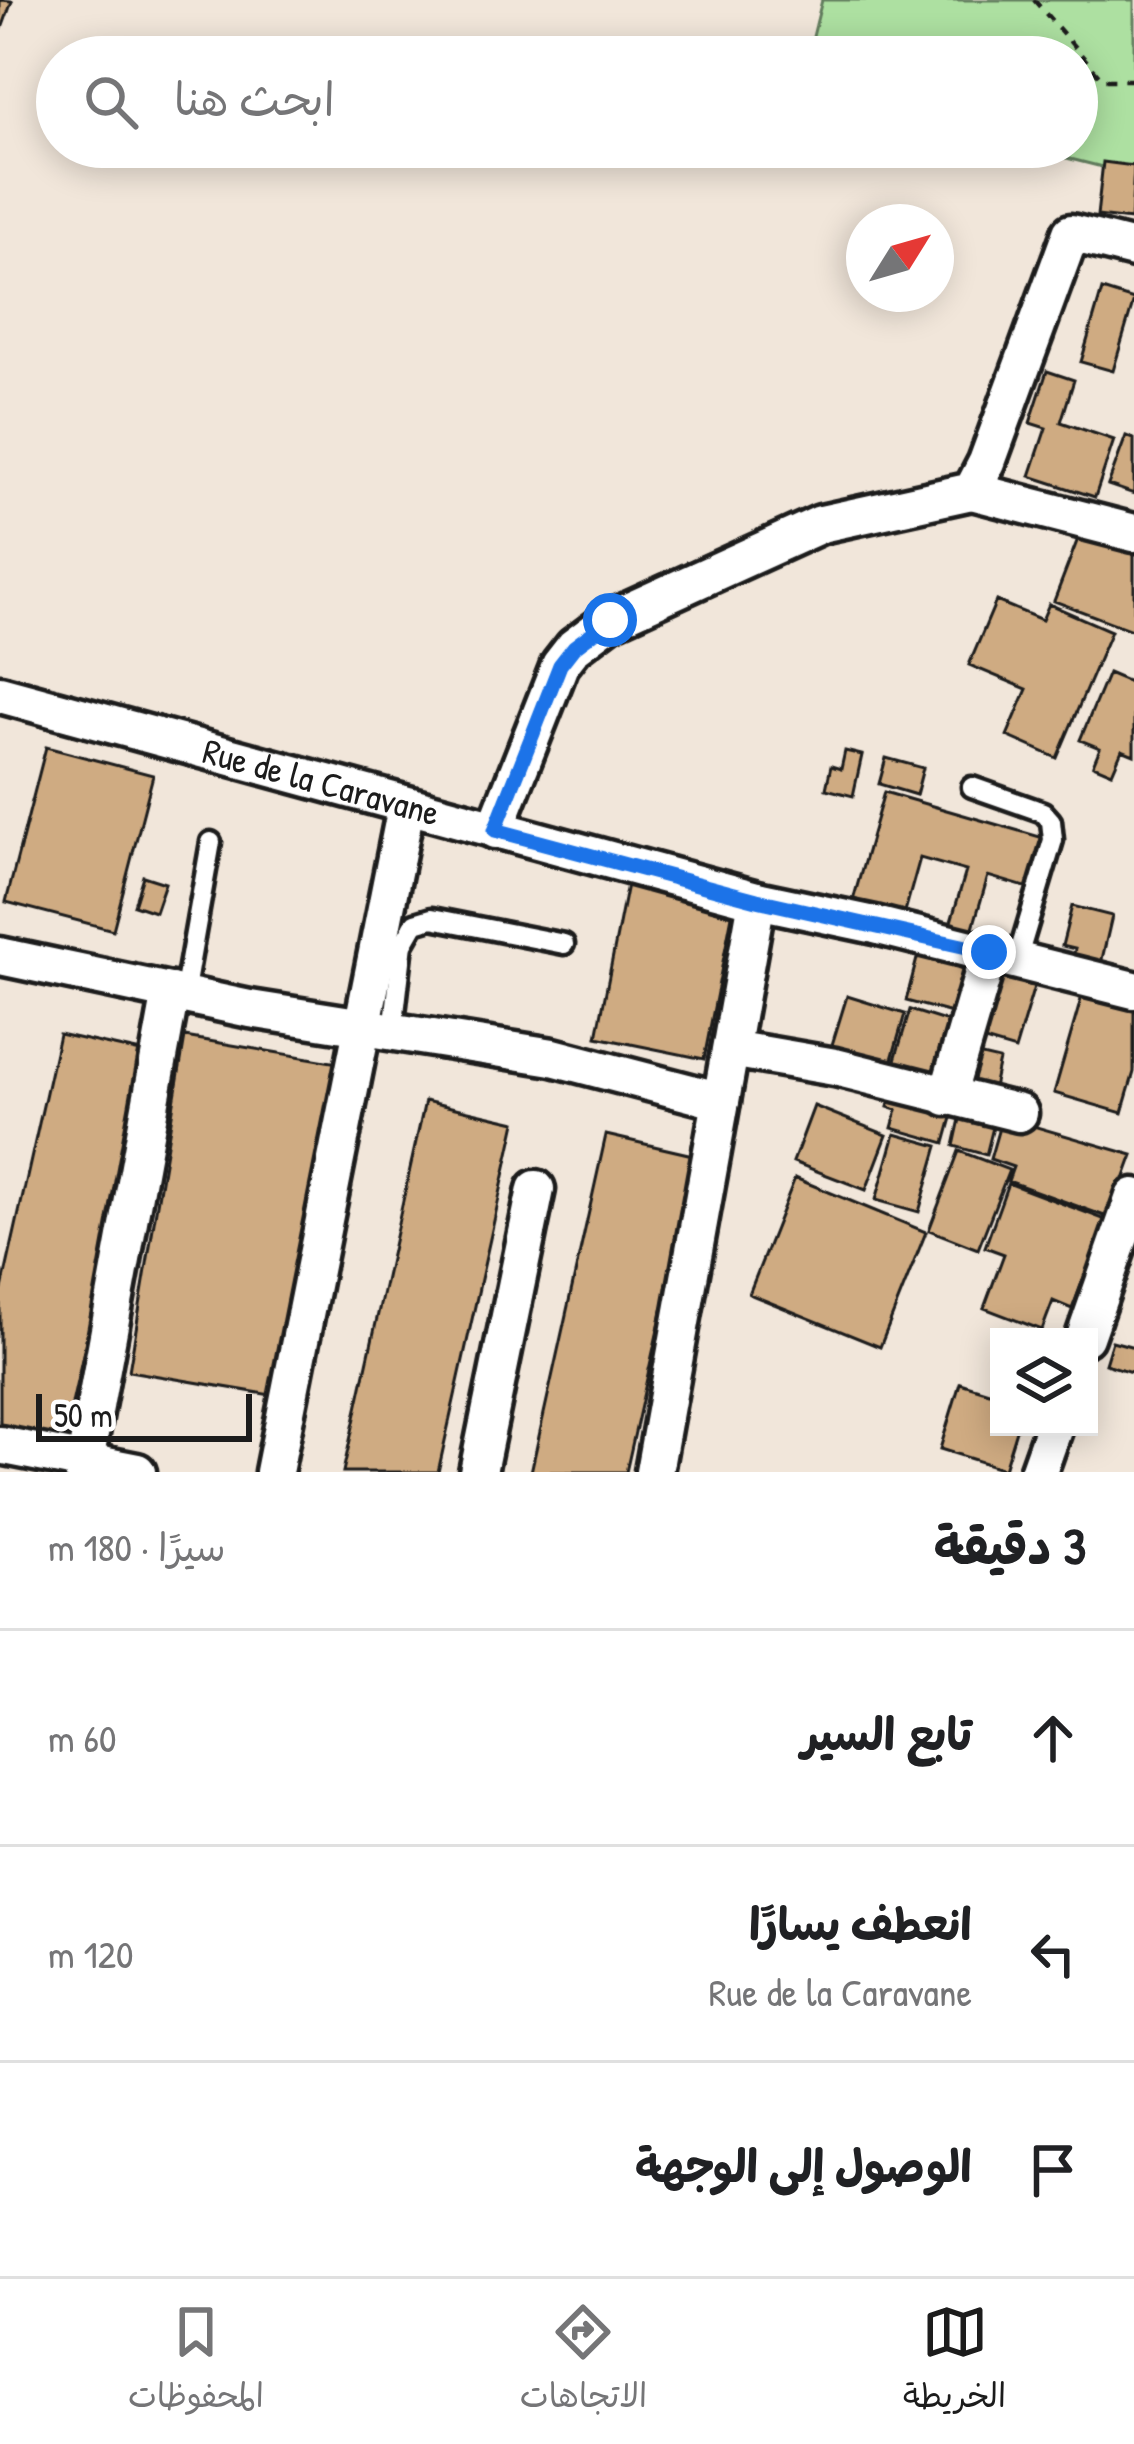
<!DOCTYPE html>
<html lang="ar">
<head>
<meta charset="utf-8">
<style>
	:root { --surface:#fff; --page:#f6f6f6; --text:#202124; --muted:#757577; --line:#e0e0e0; --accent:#1c1c1c }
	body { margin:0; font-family:"Patrick Hand","Playpen Sans Arabic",sans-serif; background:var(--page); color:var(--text); direction:rtl }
	.controls { position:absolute; right:36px; bottom:36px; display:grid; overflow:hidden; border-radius:0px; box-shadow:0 6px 30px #0003 }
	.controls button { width:108px; height:108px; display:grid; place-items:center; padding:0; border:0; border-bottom:3px solid var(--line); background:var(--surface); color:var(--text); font:60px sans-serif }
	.compass { position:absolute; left:846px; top:204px; width:108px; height:108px; border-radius:50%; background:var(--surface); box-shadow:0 6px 30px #0003; rotate:53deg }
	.scale { position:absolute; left:36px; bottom:30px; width:216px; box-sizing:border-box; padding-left:12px; border:6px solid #1c1c1c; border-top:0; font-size:33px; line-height:42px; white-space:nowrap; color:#1c1c1c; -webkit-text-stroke:9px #fff; paint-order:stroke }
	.stop { position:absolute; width:36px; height:36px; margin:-27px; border:9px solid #1a73e8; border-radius:50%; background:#fff }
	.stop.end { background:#1a73e8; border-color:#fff; box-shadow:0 3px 12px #0008 }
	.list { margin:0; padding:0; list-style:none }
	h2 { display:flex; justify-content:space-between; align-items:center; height:156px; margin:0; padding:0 48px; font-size:51px }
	h2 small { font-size:39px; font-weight:400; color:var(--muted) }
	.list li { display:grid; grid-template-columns:78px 1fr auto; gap:36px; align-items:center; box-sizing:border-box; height:216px; padding:0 48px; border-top:3px solid var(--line) }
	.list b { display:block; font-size:45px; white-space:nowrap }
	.list p { margin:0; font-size:39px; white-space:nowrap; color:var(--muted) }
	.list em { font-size:39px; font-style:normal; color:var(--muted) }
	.icon { flex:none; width:66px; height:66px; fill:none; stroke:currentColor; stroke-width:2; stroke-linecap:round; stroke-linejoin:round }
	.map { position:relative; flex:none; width:1134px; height:1472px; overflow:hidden; direction:ltr }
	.search { position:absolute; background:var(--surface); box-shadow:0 6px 30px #0003; left:36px; right:36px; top:36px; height:132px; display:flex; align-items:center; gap:30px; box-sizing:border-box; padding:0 42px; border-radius:66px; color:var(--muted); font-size:45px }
	.sheet { height:804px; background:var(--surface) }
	nav { display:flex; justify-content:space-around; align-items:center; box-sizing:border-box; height:168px; border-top:3px solid var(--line); background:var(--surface); font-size:33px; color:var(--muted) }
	nav a { display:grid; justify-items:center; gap:6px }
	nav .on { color:var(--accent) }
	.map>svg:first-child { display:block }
	.green { fill:#ade0a1; stroke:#647e5e; stroke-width:3 }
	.building { fill:#cfab82; stroke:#1c1c1c; stroke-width:3 }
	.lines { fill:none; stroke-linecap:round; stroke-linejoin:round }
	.service-casing { stroke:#1c1c1c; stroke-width:27 }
	.minor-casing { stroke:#1c1c1c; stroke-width:45 }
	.path { stroke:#1c1c1c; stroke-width:4.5; stroke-dasharray:9 9; stroke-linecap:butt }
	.service { stroke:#fff; stroke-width:18 }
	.minor { stroke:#fff; stroke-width:36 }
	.route { stroke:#1a73e8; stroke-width:15 }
	.labels { text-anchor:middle; stroke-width:9; stroke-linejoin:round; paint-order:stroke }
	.street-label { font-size:36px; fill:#1c1c1c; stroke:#fff }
</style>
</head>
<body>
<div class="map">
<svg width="1134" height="1472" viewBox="0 0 1134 1472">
	<rect width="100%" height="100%" fill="#f1e6da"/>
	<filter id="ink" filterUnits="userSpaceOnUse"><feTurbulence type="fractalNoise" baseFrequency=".00833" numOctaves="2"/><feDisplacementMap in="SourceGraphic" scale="24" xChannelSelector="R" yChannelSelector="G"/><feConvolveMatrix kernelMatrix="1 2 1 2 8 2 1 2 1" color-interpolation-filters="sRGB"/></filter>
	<g filter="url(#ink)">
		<path class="green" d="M822 0H1134V175L1023 147H1077V57H808Z"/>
		<path class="building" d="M0 0 12 1 0 34Z
			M1103 162 1134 166 1131 220 1097 216Z
			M1102 290 1134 300 1113 371 1081 362Z
			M1047 371 1074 380 1061 422 1114 440 1095 497 1030 476 1046 428 1030 423Z
			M1126 436 1134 439V494L1108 485Z
			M1081 531 1134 551V631L1054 601Z
			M996 601 1042 620 1049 604 1111 631 1057 758 1007 736 1027 689 969 665Z
			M1108 673 1134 684V755L1122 750 1112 773 1093 765 1100 748 1080 740Z
			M46 747 153 775 113 930 6 902Z
			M845 751 862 755 853 796 826 789 831 766 841 769Z
			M886 758 923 768 916 795 879 784Z
			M884 792 1047 839 1032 889 988 876 972 931 950 925 966 871 920 858 901 926 850 911Z
			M143 876 165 883 155 912 134 905Z
			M628 879 735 900 704 1059 597 1037Z
			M1072 906 1112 916 1100 968 1071 962 1075 949 1062 946Z
			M920 947 973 962 959 1015 906 1001Z
			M992 966 1036 980 1015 1050 971 1037Z
			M1084 989 1134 1004V1072L1122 1113 1054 1093Z
			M847 996 905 1014 890 1066 831 1048Z
			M910 1010 961 1026 941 1089 891 1073Z
			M59 1034 150 1054 63 1444 0 1430V1298Z
			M185 1037 338 1063 283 1397 129 1371Z
			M969 1053 999 1060 992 1092 962 1085Z
			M893 1090 955 1107 945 1143 892 1128 897 1110 888 1107Z
			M425 1101 516 1122 438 1472H343Z
			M814 1106 887 1135 866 1190 793 1162Z
			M962 1110 995 1119 986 1155 954 1146Z
			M1002 1117 1133 1155 1110 1218 1008 1181 1013 1167 990 1159Z
			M895 1134 938 1146 919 1212 876 1200Z
			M606 1135 697 1156 626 1472H531Z
			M959 1151 1009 1170 978 1249 929 1230Z
			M795 1178 926 1232 880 1347 749 1294Z
			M1008 1183 1106 1220 1072 1309 1053 1301 1042 1330 984 1308 1004 1254 985 1247Z
			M1112 1341 1134 1347V1373L1105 1364Z
			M960 1383 999 1395V1427H1017L1004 1469 940 1449Z"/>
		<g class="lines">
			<defs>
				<path id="service" d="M972 787 1043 812 1051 821 1053 840 1017 960
					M184 995 211 842
					M393 1031 403 944 415 923 432 918 564 944"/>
				<g id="minor">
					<path d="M972 491 1134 533"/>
					<path id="s1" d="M0 694 757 900 875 925 1134 990"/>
					<path d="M495 830 560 665 574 647 610 620 821 524 972 491 987 462 1071 233 1134 249"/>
					<path d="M0 956 250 1009 553 1057 721 1101 757 900"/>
					<path d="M731 1049 835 1067 1019 1113"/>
					<path d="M947 1097 989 953"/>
					<path d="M1085 1337 1134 1197"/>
					<path d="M0 1445 137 1472"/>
					<path d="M83 1472 171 992"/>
					<path d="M274 1472 406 807"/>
					<path d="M478 1472 536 1189"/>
					<path d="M654 1472 721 1101"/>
					<path d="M1038 1472 1054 1427"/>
				</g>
			</defs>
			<use href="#service" class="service-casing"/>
			<use href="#minor" class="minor-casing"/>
			<path class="path" d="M1034 0 1103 80H1134"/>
			<use href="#service" class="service"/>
			<use href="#minor" class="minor"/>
		</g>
	</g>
	<g class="lines" filter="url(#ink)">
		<path class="route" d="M610 620 574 647 560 665 495 830 757 900 989 952"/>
	</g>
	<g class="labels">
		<g class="street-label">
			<text dy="13" stroke="none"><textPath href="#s1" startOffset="333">Rue de la Caravane</textPath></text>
		</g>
	</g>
</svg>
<div class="controls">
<button><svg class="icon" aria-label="layers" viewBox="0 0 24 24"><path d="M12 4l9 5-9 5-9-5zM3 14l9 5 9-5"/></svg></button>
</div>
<svg class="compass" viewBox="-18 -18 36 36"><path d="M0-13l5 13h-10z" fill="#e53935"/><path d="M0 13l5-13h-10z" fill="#757577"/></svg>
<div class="scale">50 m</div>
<div class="stop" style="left:610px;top:620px"></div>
<div class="stop end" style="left:989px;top:952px"></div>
<div class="search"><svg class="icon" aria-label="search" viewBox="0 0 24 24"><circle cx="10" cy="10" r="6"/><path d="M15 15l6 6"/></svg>ابحث هنا</div>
</div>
<section class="sheet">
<h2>3 دقيقة<small>سيرًا · 180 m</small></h2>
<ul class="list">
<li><svg class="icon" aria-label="ahead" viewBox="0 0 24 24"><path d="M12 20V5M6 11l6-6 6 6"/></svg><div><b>تابع السير</b></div><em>60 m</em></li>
<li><svg class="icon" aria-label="left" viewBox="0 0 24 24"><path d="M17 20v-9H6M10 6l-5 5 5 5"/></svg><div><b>انعطف يسارًا</b><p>Rue de la Caravane</p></div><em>120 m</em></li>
<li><svg class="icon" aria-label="arrive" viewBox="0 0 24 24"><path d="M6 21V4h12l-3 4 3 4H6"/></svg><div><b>الوصول إلى الوجهة</b></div></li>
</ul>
</section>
<nav>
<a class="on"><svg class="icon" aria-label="map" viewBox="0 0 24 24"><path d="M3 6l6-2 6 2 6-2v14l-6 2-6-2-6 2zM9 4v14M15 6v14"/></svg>الخريطة</a>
<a><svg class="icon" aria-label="directions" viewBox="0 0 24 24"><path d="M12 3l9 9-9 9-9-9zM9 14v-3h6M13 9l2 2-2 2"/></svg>الاتجاهات</a>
<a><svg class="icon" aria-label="saved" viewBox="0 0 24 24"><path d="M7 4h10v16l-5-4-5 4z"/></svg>المحفوظات</a>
</nav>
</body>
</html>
